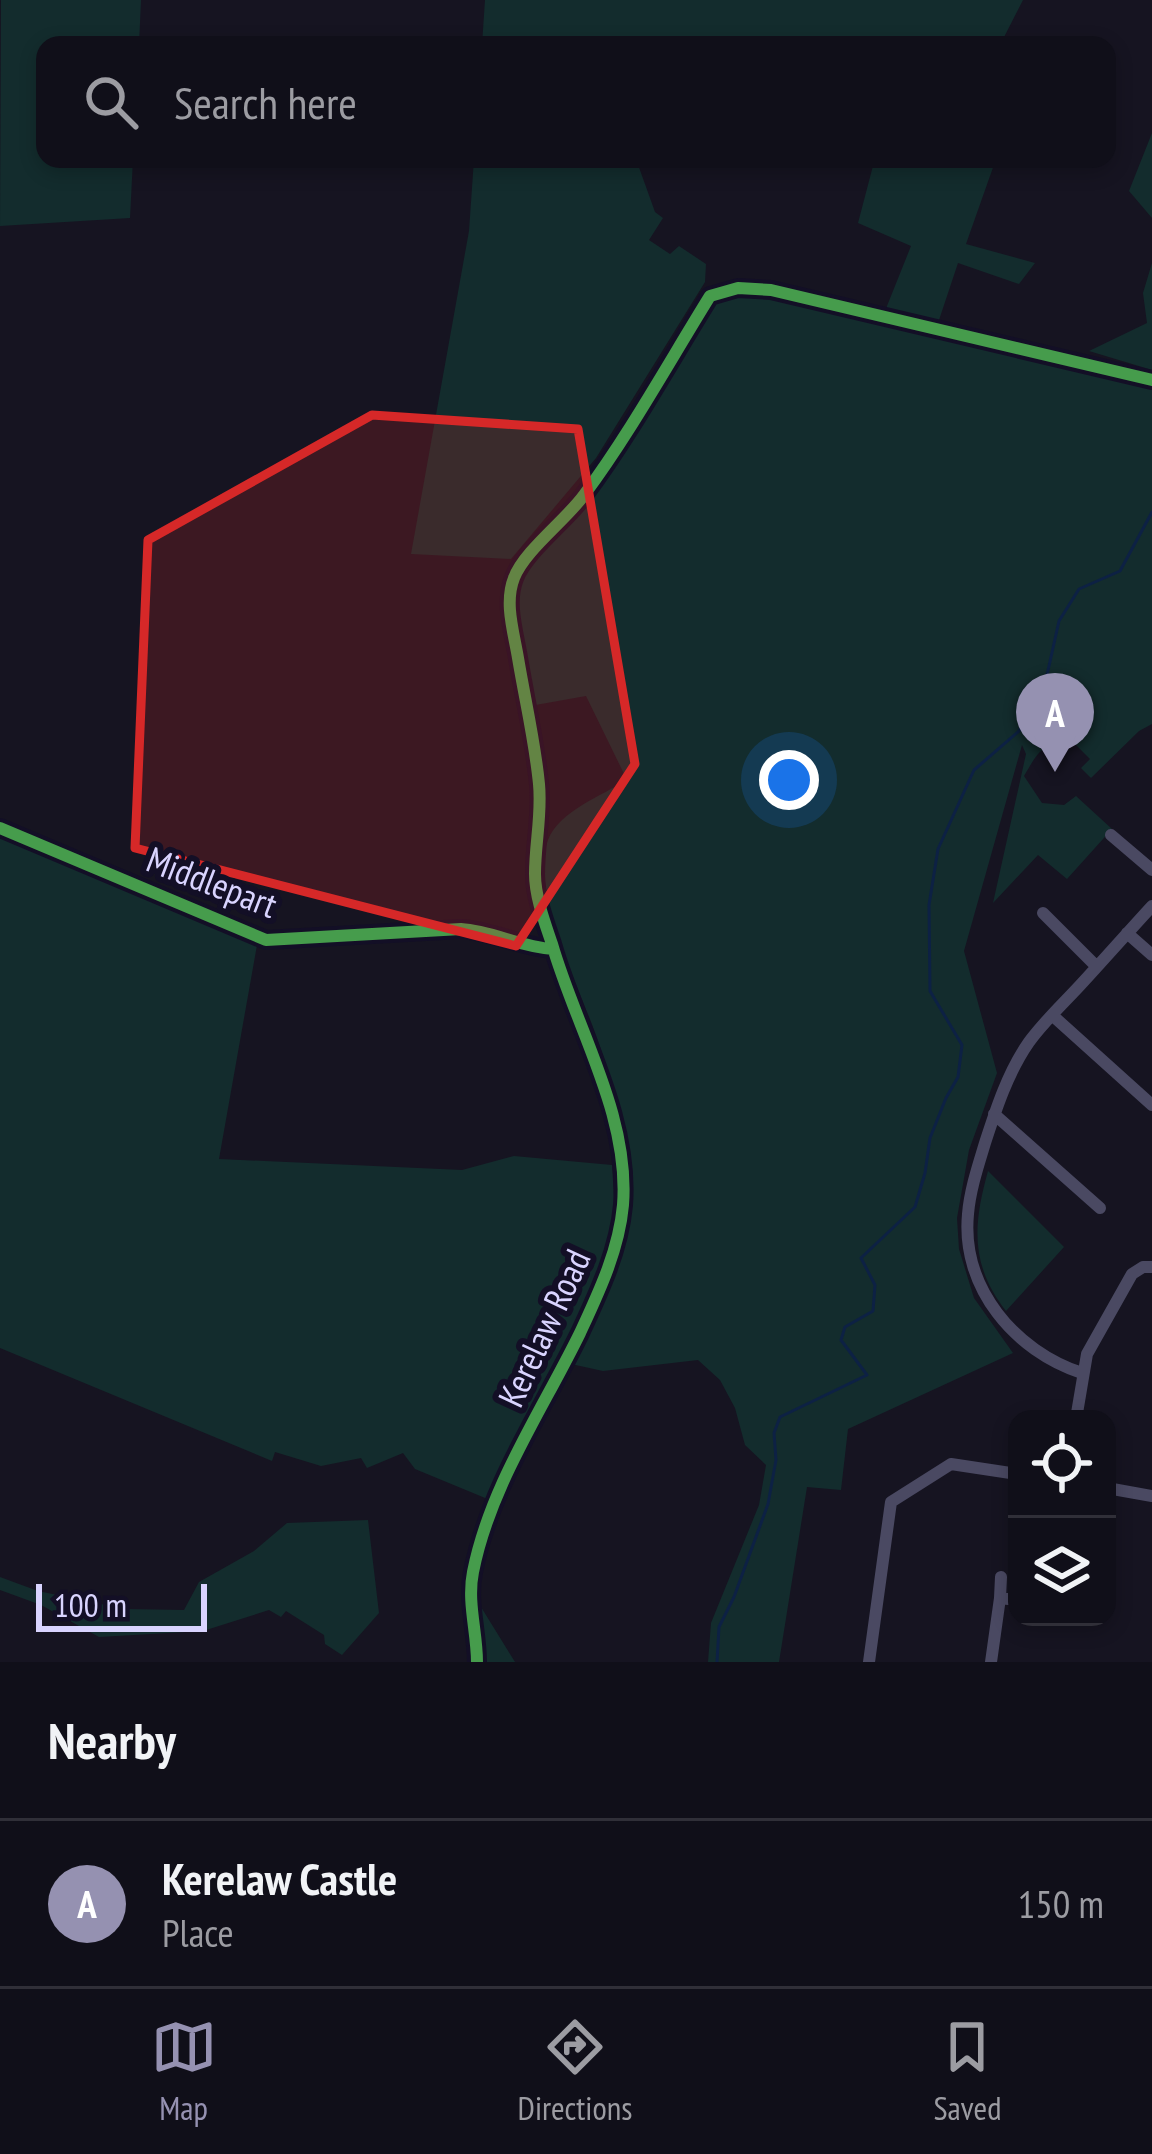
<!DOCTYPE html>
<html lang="en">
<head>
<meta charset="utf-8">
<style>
	:root { --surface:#100f19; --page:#191822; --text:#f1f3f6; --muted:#9c9ca2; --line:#302f38; --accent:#9591b1 }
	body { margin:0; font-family:"PT Sans Narrow",sans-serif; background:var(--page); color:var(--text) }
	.controls { position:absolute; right:36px; bottom:36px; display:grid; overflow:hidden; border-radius:24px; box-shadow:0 6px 18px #0003 }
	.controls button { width:108px; height:108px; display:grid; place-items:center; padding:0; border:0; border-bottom:3px solid var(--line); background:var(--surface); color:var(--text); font:60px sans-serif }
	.scale { position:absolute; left:36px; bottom:30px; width:171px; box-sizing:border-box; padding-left:12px; border:6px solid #d9d4ff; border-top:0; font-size:33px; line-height:42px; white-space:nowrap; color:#d9d4ff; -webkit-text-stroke:9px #130f26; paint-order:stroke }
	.you { position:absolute; left:789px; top:780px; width:42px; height:42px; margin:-30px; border:9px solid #fff; border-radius:50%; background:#1a73e8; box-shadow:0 0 0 18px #1a73e833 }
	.badge { display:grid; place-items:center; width:78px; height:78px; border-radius:50%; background:var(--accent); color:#fff; font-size:39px; font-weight:700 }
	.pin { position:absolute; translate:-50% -99px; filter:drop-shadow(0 3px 6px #0008) }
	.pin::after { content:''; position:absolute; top:63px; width:42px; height:36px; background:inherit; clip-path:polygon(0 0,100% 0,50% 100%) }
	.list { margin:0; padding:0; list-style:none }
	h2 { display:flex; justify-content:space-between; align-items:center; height:156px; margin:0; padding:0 48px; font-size:51px }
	h2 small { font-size:39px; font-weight:400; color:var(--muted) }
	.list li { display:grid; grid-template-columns:78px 1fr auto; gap:36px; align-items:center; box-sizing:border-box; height:168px; padding:0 48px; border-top:3px solid var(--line) }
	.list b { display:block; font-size:45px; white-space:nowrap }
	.list p { margin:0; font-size:39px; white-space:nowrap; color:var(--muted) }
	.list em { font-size:39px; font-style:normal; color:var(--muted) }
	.icon { flex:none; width:66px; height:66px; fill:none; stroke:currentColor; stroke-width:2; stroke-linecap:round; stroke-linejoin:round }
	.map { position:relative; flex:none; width:1152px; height:1662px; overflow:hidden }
	.search { position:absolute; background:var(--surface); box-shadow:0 6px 18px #0003; left:36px; right:36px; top:36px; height:132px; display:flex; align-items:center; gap:30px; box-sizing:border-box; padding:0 42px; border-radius:24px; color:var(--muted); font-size:45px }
	.sheet { height:324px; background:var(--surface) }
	nav { display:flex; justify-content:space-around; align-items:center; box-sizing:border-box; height:168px; border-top:3px solid var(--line); background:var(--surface); font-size:33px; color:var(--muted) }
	nav a { display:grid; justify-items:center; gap:6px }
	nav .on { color:var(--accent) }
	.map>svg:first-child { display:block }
	.green { fill:#132c2d }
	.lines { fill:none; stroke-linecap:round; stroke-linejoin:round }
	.stream { stroke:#0d2144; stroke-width:3 }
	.minor { stroke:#4a4962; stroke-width:12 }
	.cycleway-casing { stroke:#130f26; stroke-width:20 }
	.cycleway { stroke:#469c4c; stroke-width:12 }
	.marked { fill:#d62828; fill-opacity:0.2; stroke:#d62828; stroke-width:9; stroke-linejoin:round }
	.labels { text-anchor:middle; stroke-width:12; stroke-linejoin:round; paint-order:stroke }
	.street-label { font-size:36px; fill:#d9d4ff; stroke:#130f26 }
</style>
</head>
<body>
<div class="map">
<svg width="1152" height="1662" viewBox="0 0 1152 1662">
	<rect width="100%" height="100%" fill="#161421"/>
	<path class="green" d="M1 0H141L139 45H45V159H133L130 218 0 226Z
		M485 0H1023L1000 45H482Z
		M1152 133V218L1129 191Z
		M474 159H636L655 212 663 218 649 240 670 254 679 246 706 264 705 282 596 458 511 559 411 554 469 231Z
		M866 159H996L966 244 1035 263 1019 284 958 263 938 323 885 311 911 246 858 223 874 162Z
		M1152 263V370L1089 351 1147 323 1143 293Z
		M739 295 772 297 973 347 1152 385V724L1139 731 1091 778 1081 768 1090 759 1068 737C1041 746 1038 752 1024 776L1042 803 1064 805 1076 796 1112 829 1067 879 1038 855 993 903 1026 754 1022 745 964 951 997 1073 969 1150 957 1218 959 1249 974 1298 1013 1353 848 1429 841 1490 807 1487 779 1662H708L711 1623 759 1505 766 1465 745 1445 735 1408 720 1380 698 1360 603 1371 571 1364C597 1311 633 1254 632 1193 632 1143 614 1088 598 1041 581 990 529 890 548 840 559 811 603 795 627 780L586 696 530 706C523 662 507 615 522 573L604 482 715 304Z
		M0 838 257 945 219 1159 462 1170 514 1156 612 1165 615 1213 607 1251 586 1303 501 1465 490 1500 415 1469 403 1453 367 1468 361 1458 321 1466 275 1452 272 1461 0 1348Z
		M988 1171 1064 1247 1006 1311C970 1265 973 1225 988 1171Z
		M368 1520 379 1613 342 1655 325 1644 324 1635 286 1611 281 1617 269 1610 203 1631 99 1637 41 1605 0 1590V1577L38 1591 125 1609 184 1610 199 1582 254 1551 287 1523Z
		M481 1607 515 1662H484Z"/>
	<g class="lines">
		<path class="stream" d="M717 1662 719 1627 734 1597 768 1504 776 1460 774 1433 780 1417 867 1375 841 1340 845 1327 873 1311 875 1285 861 1258 915 1207 925 1173 930 1138 946 1098 958 1077 962 1045 930 991 929 905 938 849 974 770 1019 731 1047 675 1059 621 1079 589 1120 571 1152 512"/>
		<path class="minor" d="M0 828 266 940 461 929C493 931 520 947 553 949
			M1111 835 1152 870
			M1043 913 1096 966
			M1127 933 1152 955
			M1052 1015 1152 1105
			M994 1114 1100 1208
			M1082 1373C1015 1351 961 1288 968 1214 970 1190 978 1166 985 1143 996 1109 1008 1072 1029 1042 1045 1020 1066 1001 1084 981 1107 956 1129 931 1152 906
			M1076 1419 1087 1354 1132 1274 1143 1267H1152
			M1107 1488 1152 1496
			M1000 1598 1001 1577
			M477 1662C477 1632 467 1602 473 1572 490 1486 542 1411 580 1333 599 1292 619 1250 623 1205 630 1115 576 1028 552 944 545 923 535 897 535 874 535 843 542 815 539 784 535 742 525 700 518 658 514 633 504 603 514 578 524 551 566 520 584 495 630 433 669 362 710 296L738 288 771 290 1152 380
			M869 1662 891 1502 951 1464 1017 1474
			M991 1662 1000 1598 1017 1600"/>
		<defs>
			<path id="cycleway" d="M0 828 266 940 461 929C493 931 520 947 553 949
				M477 1662C477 1632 467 1602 473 1572 490 1486 542 1411 580 1333 599 1292 619 1250 623 1205 630 1115 576 1028 552 944 545 923 535 897 535 874 535 843 542 815 539 784 535 742 525 700 518 658 514 633 504 603 514 578 524 551 566 520 584 495 630 433 669 362 710 296L738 288 771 290 1152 380"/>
		</defs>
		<use href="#cycleway" class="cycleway-casing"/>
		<use href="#cycleway" class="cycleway"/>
	</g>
	<path class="marked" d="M372 415 578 429 635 764 516 946 135 848 148 540Z"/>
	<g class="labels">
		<g class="street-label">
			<text transform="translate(212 882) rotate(21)" y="13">Middlepart</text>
			<text transform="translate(544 1328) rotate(-65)" y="13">Kerelaw Road</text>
		</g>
	</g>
</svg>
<div class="controls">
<button><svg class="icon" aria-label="locate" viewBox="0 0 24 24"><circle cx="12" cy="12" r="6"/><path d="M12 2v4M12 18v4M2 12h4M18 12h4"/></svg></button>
<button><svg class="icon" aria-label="layers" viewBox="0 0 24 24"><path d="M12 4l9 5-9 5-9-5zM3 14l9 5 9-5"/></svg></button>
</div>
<div class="scale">100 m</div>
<div class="you"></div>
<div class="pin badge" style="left:1055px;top:772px">A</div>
<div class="search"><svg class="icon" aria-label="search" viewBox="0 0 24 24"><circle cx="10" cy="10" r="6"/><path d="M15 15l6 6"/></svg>Search here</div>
</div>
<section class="sheet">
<h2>Nearby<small></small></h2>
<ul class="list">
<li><span class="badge">A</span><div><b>Kerelaw Castle</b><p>Place</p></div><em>150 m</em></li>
</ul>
</section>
<nav>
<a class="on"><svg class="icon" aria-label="map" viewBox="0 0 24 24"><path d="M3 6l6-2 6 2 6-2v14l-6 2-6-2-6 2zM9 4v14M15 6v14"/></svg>Map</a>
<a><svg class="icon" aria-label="directions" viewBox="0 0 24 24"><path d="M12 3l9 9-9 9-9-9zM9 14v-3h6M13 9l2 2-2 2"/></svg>Directions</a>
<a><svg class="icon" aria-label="saved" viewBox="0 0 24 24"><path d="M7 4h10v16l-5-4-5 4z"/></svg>Saved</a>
</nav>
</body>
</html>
